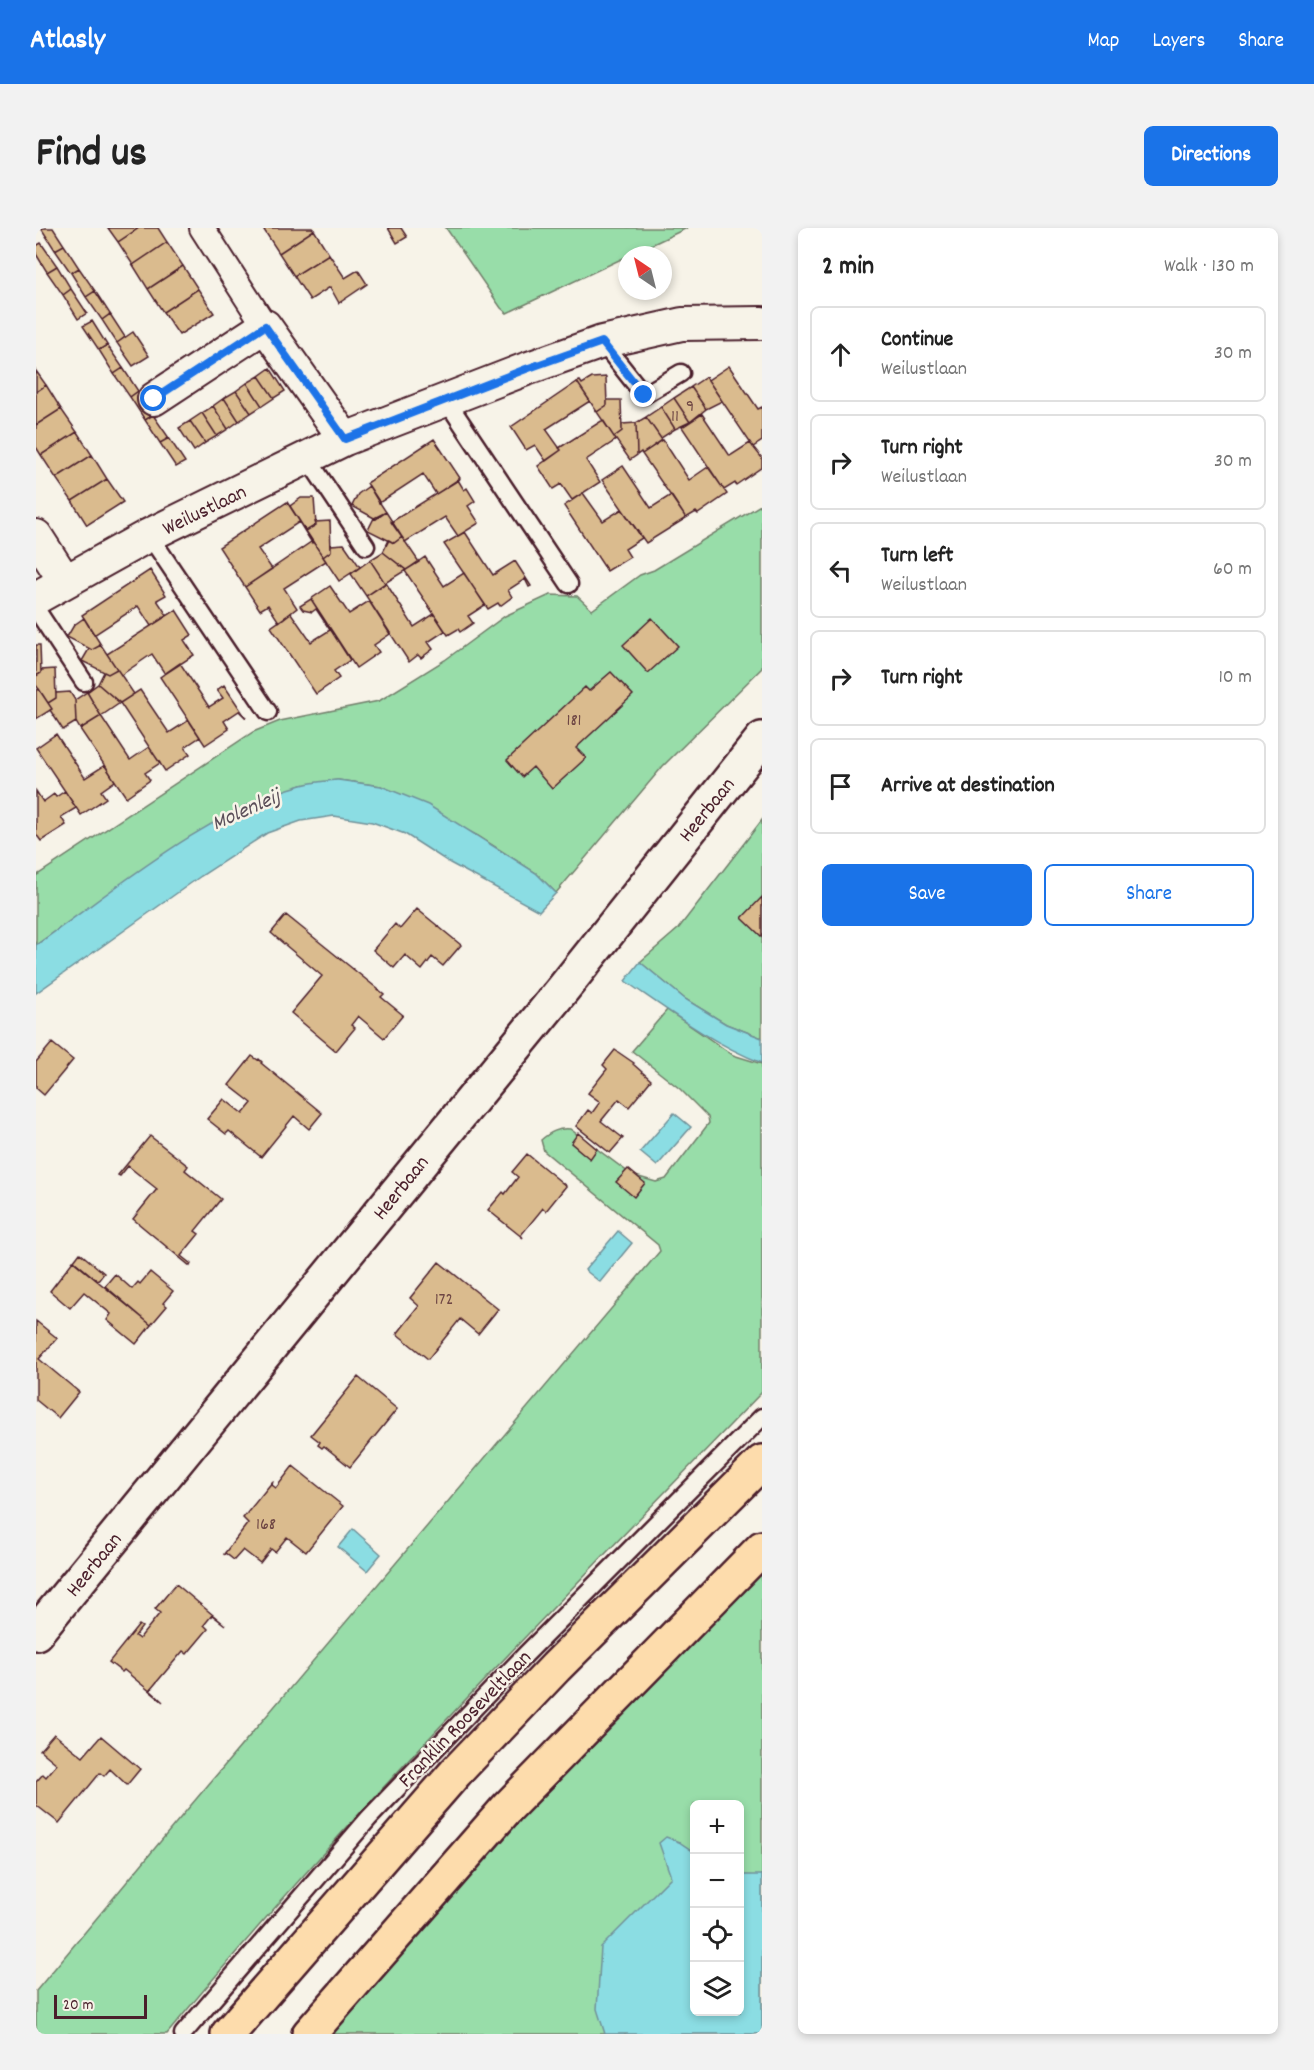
<!DOCTYPE html>
<html lang="en">
<head>
<meta charset="utf-8">
<style>
	:root { --surface:#fff; --page:#f2f2f2; --text:#222; --muted:#767676; --line:#e0e0e0; --accent:#1a73e8 }
	body { margin:0; font-family:Dekko,sans-serif; background:var(--page); color:var(--text) }
	.controls { position:absolute; right:18px; bottom:18px; display:grid; overflow:hidden; border-radius:9px; box-shadow:0 3px 9px #0003 }
	.controls button { width:54px; height:54px; display:grid; place-items:center; padding:0; border:0; border-bottom:2px solid var(--line); background:var(--surface); color:var(--text); font:30px sans-serif }
	.compass { position:absolute; left:582px; top:18px; width:54px; height:54px; border-radius:50%; background:var(--surface); box-shadow:0 3px 9px #0003; rotate:325deg }
	.scale { position:absolute; left:18px; bottom:15px; width:93px; box-sizing:border-box; padding-left:6px; border:3px solid #4a1f2b; border-top:0; font-size:16px; line-height:21px; white-space:nowrap; color:#4a1f2b; -webkit-text-stroke:4px #f7f3e8; paint-order:stroke }
	.stop { position:absolute; width:18px; height:18px; margin:-14px; border:4px solid #1a73e8; border-radius:50%; background:#fff }
	.stop.end { background:#1a73e8; border-color:#fff; box-shadow:0 2px 6px #0008 }
	.list { margin:0; padding:0; list-style:none }
	h2 { display:flex; justify-content:space-between; align-items:center; height:78px; margin:0; padding:0 24px; font-size:26px }
	h2 small { font-size:20px; font-weight:400; color:var(--muted) }
	.list li { display:grid; grid-template-columns:39px 1fr auto; gap:18px; align-items:center; box-sizing:border-box; height:96px; margin:0 12px 12px; padding:0 12px; border:2px solid var(--line); border-radius:9px }
	.list b { display:block; font-size:22px; white-space:nowrap }
	.list p { margin:0; font-size:20px; white-space:nowrap; color:var(--muted) }
	.list em { font-size:20px; font-style:normal; color:var(--muted) }
	.actions { display:flex; gap:12px; padding:18px 24px }
	.actions a { flex:1; padding:14px 0; border:2px solid var(--accent); border-radius:9px; text-align:center; font-size:21px; color:var(--accent) }
	.actions .main { background:var(--accent); color:#fff }
	.icon { flex:none; width:33px; height:33px; fill:none; stroke:currentColor; stroke-width:2; stroke-linecap:round; stroke-linejoin:round }
	.map { position:relative; flex:none; width:726px; height:1806px; overflow:hidden; border-radius:9px }
	header { display:flex; align-items:center; gap:36px; box-sizing:border-box; height:84px; padding:0 30px; background:var(--accent); color:#fff }
	header strong { font-size:28px }
	nav { display:flex; gap:33px; margin-inline-start:auto; font-size:21px }
	.intro { display:flex; align-items:center; justify-content:space-between; box-sizing:border-box; height:144px; padding:0 36px }
	h1 { margin:0; font-size:42px }
	.button { padding:15px 27px; border-radius:9px; background:var(--accent); color:#fff; font-size:21px; font-weight:700 }
	main { display:flex; gap:36px; padding:0 36px }
	aside { flex:1; background:var(--surface); border-radius:9px; box-shadow:0 3px 9px #0003 }
	.map>svg:first-child { display:block }
	.green { fill:#98dda9; stroke:#717e6a; stroke-width:1.5; fill-rule:evenodd }
	.water { fill:#8bdde3; stroke:#719199; stroke-width:1.5 }
	.building { fill:#dabb8e; stroke:#4a1f2b; stroke-width:1.5 }
	.lines { fill:none; stroke-linecap:round; stroke-linejoin:round }
	.service-casing { stroke:#4a1f2b; stroke-width:21 }
	.pedestrian-casing { stroke:#4a1f2b; stroke-width:28 }
	.minor-casing { stroke:#4a1f2b; stroke-width:36 }
	.tertiary-casing { stroke:#4a1f2b; stroke-width:38 }
	.primary-casing { stroke:#4a1f2b; stroke-width:38 }
	.service { stroke:#f7f3e8; stroke-width:16 }
	.pedestrian { stroke:#f7f3e8; stroke-width:24 }
	.minor { stroke:#f7f3e8; stroke-width:32 }
	.tertiary { stroke:#f7f3e8; stroke-width:33 }
	.primary { stroke:#fddcac; stroke-width:33 }
	.route { stroke:#1a73e8; stroke-width:8 }
	.labels { text-anchor:middle; stroke-width:5; stroke-linejoin:round; paint-order:stroke }
	.number-label { font-size:18px; fill:#6e4644 }
	.street-label { font-size:21px; fill:#4a1f2b; stroke:#f7f3e8 }
	.water-label { font-size:22px; font-style:italic; fill:#5a4e59; stroke:#f7f3e8 }
</style>
</head>
<body>
<header>
<strong>Atlasly</strong>
<nav><a>Map</a><a>Layers</a><a>Share</a></nav>
</header>
<div class="intro"><h1>Find us</h1><a class="button">Directions</a></div>
<main>
<div class="map">
<svg width="726" height="1806" viewBox="0 0 726 1806">
	<rect width="100%" height="100%" fill="#f7f3e8"/>
	<filter id="ink" filterUnits="userSpaceOnUse"><feTurbulence type="fractalNoise" baseFrequency=".0167" numOctaves="2"/><feDisplacementMap in="SourceGraphic" scale="12" xChannelSelector="R" yChannelSelector="G"/><feConvolveMatrix kernelMatrix="1 2 1 2 8 2 1 2 1" color-interpolation-filters="sRGB"/></filter>
	<g filter="url(#ink)">
		<path class="green" d="M410 0H651L471 85 465 80Z
			M726 276V440L627 538 520 665 500 645 442 608 345 558 302 552 266 557 221 573 186 590 125 629 0 717V648L217 504 244 493 343 473 409 432 469 388 514 367 541 368 556 382 604 347 618 342Z
			M726 592V810L690 796 649 771 604 734 642 701Z
			M631 782 697 827 726 836V1164C523 1374 317 1581 131 1806H0V1763L139 1596 624 1023 622 1017 508 923 505 912C514 904 522 900 534 901L596 947 620 954 630 951 673 895 672 889 644 861 596 823Z
			M726 1345V1806H292L483 1593ZM658 1576H704V1784H658Z"/>
		<path class="water" d="M302 552 345 558 392 577 500 645 520 665 503 683 414 635 369 606 336 594 298 588 265 593 231 605 165 648 0 765V717C77 663 174 581 266 557 277 554 290 553 302 552Z
			M604 734 649 771 690 796 726 810V835C675 815 633 783 589 753Z
			M638 885 655 899 621 938 604 924Z
			M582 1003 596 1015 564 1054 549 1042Z
			M317 1301 345 1326 331 1343 302 1319Z
			M630 1609 643 1614 658 1624V1784H704V1647H726V1806H569L561 1781 565 1719 635 1649 623 1615Z"/>
		<path class="building" d="M5 0H17L28 17 19 22Z
			M72 0H103L82 14Z
			M103 0H122L131 14 97 37 82 14Z
			M231 0H276L278 2 243 25 228 2Z
			M352 0H365L371 9 361 15Z
			M278 2 293 26 258 48 243 25Z
			M131 14 147 38 112 61 97 37Z
			M5 15 21 38 11 44 0 26V18Z
			M28 17 43 40 35 45 19 22Z
			M293 26 309 50 322 42 331 56 303 75 294 59 274 72 258 48Z
			M21 38 35 61 27 67 11 44Z
			M147 38 162 61 127 84 112 61Z
			M43 40 59 63 50 69 35 45Z
			M35 61 51 85 42 91 27 67Z
			M162 61 178 85 143 107 127 84Z
			M59 63 74 86 66 92 50 69Z
			M74 86 89 109 81 115 66 92Z
			M56 93 71 117 63 122 47 98Z
			M97 104 113 128 97 138 81 115Z
			M71 117 87 140 78 146 63 122Z
			M693 138 722 181 726 179V213L717 219 672 152Z
			M87 140 102 163 94 169 78 146Z
			M234 140 249 163 238 170 223 148Z
			M0 143 10 157 0 164Z
			M223 148 238 170 226 178 211 155Z
			M570 149 571 177 561 184 541 154 544 153 546 156 556 150Z
			M670 149 686 173 670 181 655 159Z
			M541 154 554 173 510 201 525 222 510 233 499 217 490 222 475 199Z
			M211 155 226 178 215 185 200 163Z
			M10 157 25 181 0 197V164Z
			M655 159 670 181 654 194 638 170Z
			M102 163 117 187 109 192 94 169Z
			M200 163 215 185 203 193 188 170Z
			M188 170 203 193 192 201 177 178Z
			M638 170 654 194 639 201 625 179Z
			M571 172H585L586 203 578 209 561 184 571 177Z
			M177 178 192 201 181 208 166 185Z
			M625 179 639 201 625 210 626 212 610 189Z
			M25 181 41 204 5 227 0 219V197Z
			M166 185 181 208 169 215 154 193Z
			M666 186 694 228 714 215 726 230V239L700 257 699 255 688 262 646 199Z
			M117 187 133 210 124 215 109 192Z
			M610 189 626 212 606 226 605 224 601 227 600 195Z
			M567 192 580 212 550 232 564 254 536 272 525 256 517 261 502 238 525 222 523 220Z
			M154 193 169 215 158 223 143 200Z
			M600 195 601 227 594 232 578 209 586 203V196Z
			M41 204 56 227 20 250 5 227Z
			M133 210 149 234 140 239 124 215Z
			M398 211 424 250 400 266 387 246 343 275 331 255Z
			M627 212 653 252 672 239 691 266 662 286 660 284 650 290 606 226Z
			M56 227 71 251 36 273 20 250Z
			M587 238 615 280 635 267 650 290 610 315 566 252Z
			M71 251 87 274 51 297 36 273Z
			M424 251 422 252 428 262 431 260 439 273 432 278 443 295 422 308 409 289 369 314 355 294Z
			M333 258 350 284 340 291 316 278 322 266Z
			M547 265 567 293 586 281 606 310 589 321 594 329 571 343 528 278Z
			M265 270H278L280 297 270 303 254 278Z
			M251 274 277 314 276 315 263 294 222 321 236 341 209 359 183 319Z
			M350 284 366 309 358 315 332 302 338 290Z
			M294 293 295 323 287 329 270 303 280 297 279 294Z
			M429 304 457 347 479 333 495 358 493 359 489 351 472 362 476 369 464 378 462 375 452 381 408 316Z
			M366 309 383 334 370 342 347 324 353 312 358 315Z
			M275 314H277L290 333 248 360 261 380 243 394 232 377 224 382 209 359Z
			M308 316 324 339 303 353 287 329 295 323V317Z
			M347 324 370 342 349 355 334 332Z
			M389 329 408 358 428 345 449 377 432 388 437 395 424 404 422 401 412 407 369 343Z
			M334 332 349 355 330 368 315 346Z
			M114 342 130 367 121 372 131 387 115 398 102 378 58 407 46 387Z
			M350 355 378 399 398 386 409 403 392 414 397 421 385 430 382 427 373 434 330 368Z
			M294 358 313 386 333 373 354 406 338 417 343 424 320 440 275 371Z
			M275 371 314 432 298 443 303 450 280 466 235 399 255 385 275 414 294 402 280 381 276 384 267 382 264 378Z
			M140 382 156 407 148 412 158 427 129 446 116 426 85 447 71 426Z
			M48 390 65 417 56 422 31 409 38 397Z
			M616 390 642 418 612 445 587 417Z
			M0 417H4L5 445 0 448Z
			M65 417 81 441 72 446 46 433 53 421 56 422Z
			M144 435 173 479 187 470 181 462 188 457 210 490 203 483 188 493 193 501 169 517 124 449Z
			M19 441 20 470 12 475 0 457V448L5 445V442Z
			M81 441 98 466 84 475 62 456 68 444 72 446Z
			M575 444 597 467 540 520 550 530 516 561 497 539 486 549 471 532 549 459 553 463Z
			M62 456 84 475 65 488 51 464Z
			M3 461 16 481 0 491V463Z
			M104 462 133 505 153 492 164 509 149 519 154 526 129 543 84 475Z
			M34 464 39 472 40 494 27 502 14 482 16 481 12 475 20 470V465Z
			M51 464 65 488 44 501 40 494 39 472Z
			M65 488 94 532 113 519 124 535 109 545 114 552 90 569 44 501Z
			M20 506 49 550 69 537 79 553 65 563 70 570 45 587 0 520Z
			M0 563 7 574 18 566 20 569 29 563 40 580 25 589 30 597 5 613 0 606Z
			M726 669V709L706 690Z
			M381 681 425 717 407 738 396 729 386 742 369 727 358 740 337 722 359 696 364 701Z
			M250 687 348 766 345 769 367 787 348 810 322 788 315 797 319 800 300 823 255 785 286 748 235 705Z
			M16 815 37 832 8 867 0 860V834Z
			M579 822 598 835 597 836 615 852 593 879 583 871 565 893 587 910 574 925 540 898 552 882 556 885 564 874 552 865 571 841 567 837Z
			M216 828 222 832 223 831 226 834 225 835 286 885 273 901 258 888 225 929 193 903 190 906 171 891 188 871 207 886 216 875 193 857Z
			M542 905 561 921 554 931 535 915Z
			M114 908 152 938 149 942 185 971 159 1003 163 1006 145 1028 155 1036 154 1038 97 991 121 961 92 938 84 948 82 947Z
			M491 926 530 958 510 983 507 980 485 1007 487 1010 452 982 467 964 469 966 482 949 476 944Z
			M592 941 609 955 598 969 580 954Z
			M44 1025 68 1045 62 1053 38 1033Z
			M37 1033 115 1097 100 1116 71 1092 75 1086 48 1064 34 1080 14 1063Z
			M403 1034 462 1081 442 1106 424 1091 392 1131 361 1106 383 1078 374 1070Z
			M114 1044 137 1063 127 1075 131 1078 115 1097 69 1058 79 1046 96 1061 102 1054 104 1056Z
			M0 1093 21 1110 3 1131 43 1164 22 1190 0 1172Z
			M322 1149 361 1181 314 1239 288 1218 286 1220 282 1217 284 1214 275 1207Z
			M257 1238 307 1278 270 1324 251 1309 239 1324 235 1321 224 1335 207 1322 198 1332 189 1325 188 1327V1326L212 1295 207 1290 237 1253 236 1257 240 1260Z
			M140 1356 189 1397 176 1387 168 1397 172 1401 151 1426 147 1423 114 1462 127 1474 88 1442 86 1444 73 1434 103 1397 106 1399 99 1408 103 1411 124 1385 119 1381Z
			M18 1506 47 1529 65 1508 104 1541 91 1557 74 1541 68 1548 64 1545 23 1595 0 1577V1554L7 1546 10 1549 21 1536 4 1522Z"/>
		<g class="lines">
			<defs>
				<path id="service" d="M566 114 608 167 645 145
					M410 172 533 356
					M272 231 330 318
					M113 307 232 484
					M0 381 48 454
					M147 1806 333 1590 490 1426 726 1189"/>
				<path id="pedestrian" d="M166 0 229 98"/>
				<path id="minor" d="M118 171 229 98 309 211
					M0 308 29 353
					M0 370 113 307 309 211 490 141 566 114 646 96 726 95"/>
				<path id="tertiary" d="M0 1405 527 761 726 511"/>
				<path id="primary" d="M192 1806 420 1544 520 1439 726 1234
					M273 1806 471 1580 726 1320"/>
			</defs>
			<use href="#service" class="service-casing"/>
			<use href="#pedestrian" class="pedestrian-casing"/>
			<use href="#minor" class="minor-casing"/>
			<use href="#tertiary" class="tertiary-casing"/>
			<use href="#primary" class="primary-casing"/>
			<use href="#service" class="service"/>
			<use href="#pedestrian" class="pedestrian"/>
			<use href="#minor" class="minor"/>
			<use href="#tertiary" class="tertiary"/>
			<use href="#primary" class="primary"/>
		</g>
	</g>
	<g class="lines" filter="url(#ink)">
		<path class="route" d="M118 171 229 98 309 211 490 141 566 114 608 167"/>
	</g>
	<g class="labels">
		<g class="number-label">
			<text x="654" y="183">9</text>
			<text x="639" y="193">11</text>
			<text x="538" y="497">181</text>
			<text x="408" y="1076">172</text>
			<text x="230" y="1301">168</text>
		</g>
		<g class="street-label">
			<text transform="translate(168 281) rotate(-26)" y="7">Weilustlaan</text>
			<text transform="translate(670 581) rotate(-51)" y="7">Heerbaan</text>
			<text transform="translate(364 959) rotate(-51)" y="7">Heerbaan</text>
			<text transform="translate(57 1336) rotate(-51)" y="7">Heerbaan</text>
			<text transform="translate(428 1490) rotate(-46)" y="7">Franklin Rooseveltlaan</text>
		</g>
		<g class="water-label">
			<text transform="translate(209 580) rotate(-24)" y="8">Molenleij</text>
		</g>
	</g>
</svg>
<div class="controls">
<button>+</button>
<button>−</button>
<button><svg class="icon" aria-label="locate" viewBox="0 0 24 24"><circle cx="12" cy="12" r="6"/><path d="M12 2v4M12 18v4M2 12h4M18 12h4"/></svg></button>
<button><svg class="icon" aria-label="layers" viewBox="0 0 24 24"><path d="M12 4l9 5-9 5-9-5zM3 14l9 5 9-5"/></svg></button>
</div>
<svg class="compass" viewBox="-18 -18 36 36"><path d="M0-13l5 13h-10z" fill="#e53935"/><path d="M0 13l5-13h-10z" fill="#767676"/></svg>
<div class="scale">20 m</div>
<div class="stop" style="left:118px;top:171px"></div>
<div class="stop end" style="left:608px;top:167px"></div>
</div>
<aside>
<h2>2 min<small>Walk · 130 m</small></h2>
<ul class="list">
<li><svg class="icon" aria-label="ahead" viewBox="0 0 24 24"><path d="M12 20V5M6 11l6-6 6 6"/></svg><div><b>Continue</b><p>Weilustlaan</p></div><em>30 m</em></li>
<li><svg class="icon" aria-label="right" viewBox="0 0 24 24"><path d="M7 20v-9h11M14 6l5 5-5 5"/></svg><div><b>Turn right</b><p>Weilustlaan</p></div><em>30 m</em></li>
<li><svg class="icon" aria-label="left" viewBox="0 0 24 24"><path d="M17 20v-9H6M10 6l-5 5 5 5"/></svg><div><b>Turn left</b><p>Weilustlaan</p></div><em>60 m</em></li>
<li><svg class="icon" aria-label="right" viewBox="0 0 24 24"><path d="M7 20v-9h11M14 6l5 5-5 5"/></svg><div><b>Turn right</b></div><em>10 m</em></li>
<li><svg class="icon" aria-label="arrive" viewBox="0 0 24 24"><path d="M6 21V4h12l-3 4 3 4H6"/></svg><div><b>Arrive at destination</b></div></li>
</ul>
<div class="actions"><a class="main">Save</a><a>Share</a></div>
</aside>
</main>
</body>
</html>
